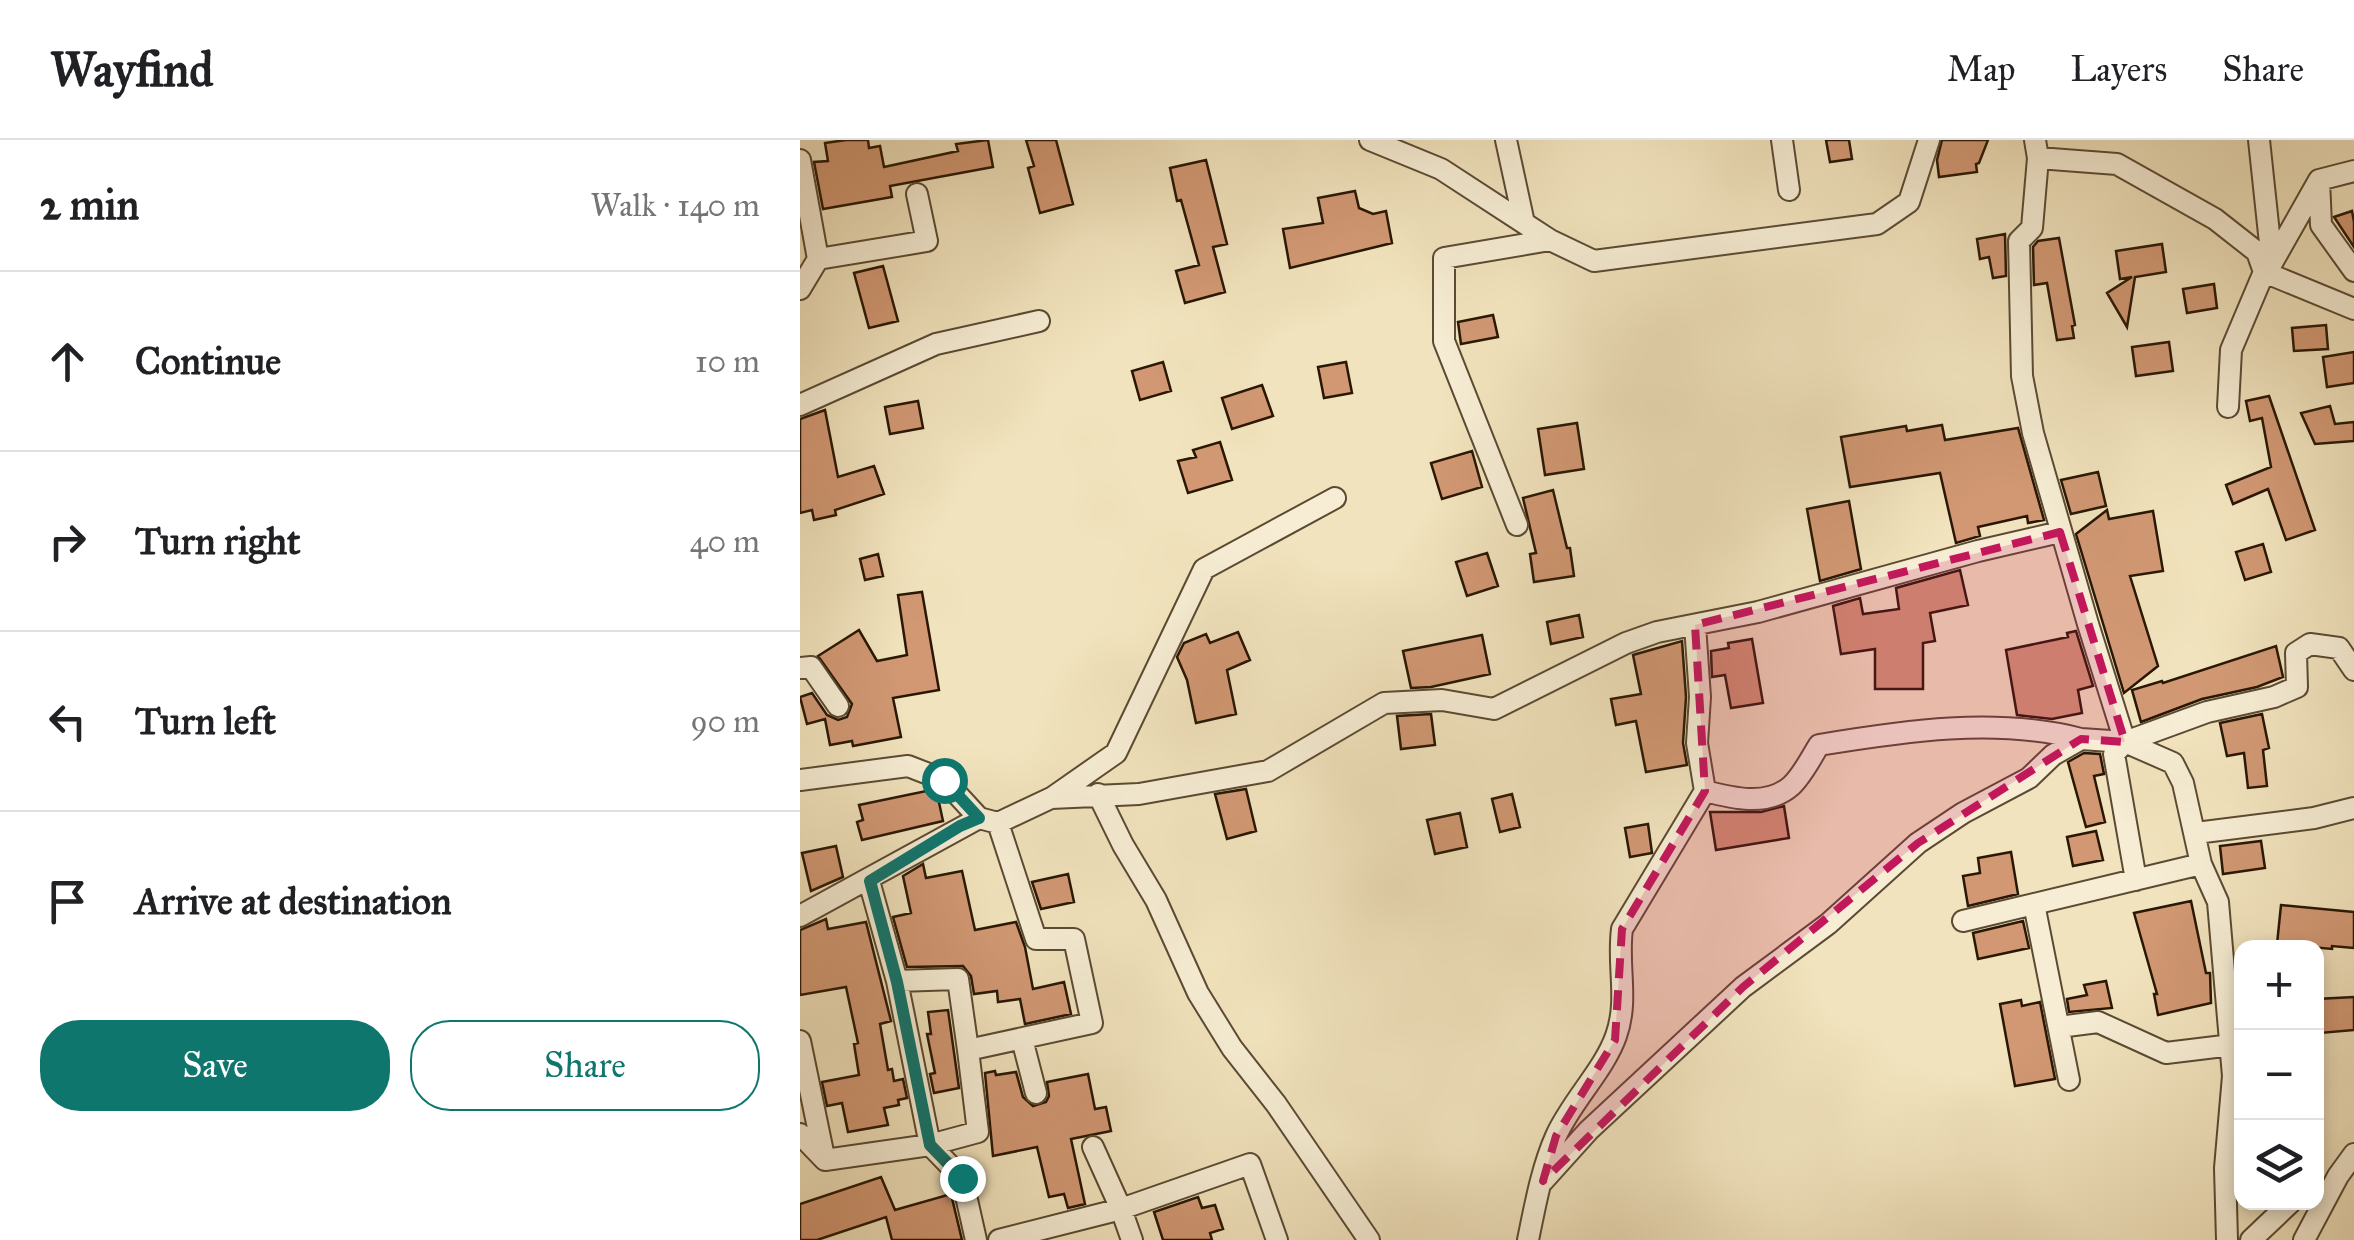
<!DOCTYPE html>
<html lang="en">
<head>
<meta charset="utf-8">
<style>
	:root { --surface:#fff; --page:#f2f2f2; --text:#202124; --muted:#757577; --line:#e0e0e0; --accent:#0f766e }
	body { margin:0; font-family:"IM FELL Great Primer",serif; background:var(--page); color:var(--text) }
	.controls { position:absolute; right:30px; bottom:30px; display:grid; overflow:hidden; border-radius:20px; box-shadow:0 5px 15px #0003 }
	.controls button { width:90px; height:90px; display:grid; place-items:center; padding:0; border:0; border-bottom:2px solid var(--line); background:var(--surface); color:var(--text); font:50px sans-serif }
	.stop { position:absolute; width:30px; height:30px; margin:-22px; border:8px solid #0f766e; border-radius:50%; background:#fff }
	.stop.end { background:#0f766e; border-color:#fff; box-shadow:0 2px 10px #0008 }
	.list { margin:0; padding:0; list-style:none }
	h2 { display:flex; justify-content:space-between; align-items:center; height:130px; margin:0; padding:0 40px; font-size:42px }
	h2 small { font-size:32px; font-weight:400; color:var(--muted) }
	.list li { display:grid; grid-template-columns:65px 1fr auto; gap:30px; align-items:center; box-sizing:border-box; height:180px; padding:0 40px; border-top:2px solid var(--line) }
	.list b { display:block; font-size:38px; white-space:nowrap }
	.list em { font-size:32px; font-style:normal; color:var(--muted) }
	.actions { display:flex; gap:20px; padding:30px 40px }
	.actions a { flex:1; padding:22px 0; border:2px solid var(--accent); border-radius:40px; text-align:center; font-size:35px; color:var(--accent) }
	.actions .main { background:var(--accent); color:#fff }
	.icon { flex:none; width:55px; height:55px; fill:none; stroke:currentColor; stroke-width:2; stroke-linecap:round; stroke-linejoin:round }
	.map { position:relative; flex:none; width:1554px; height:1100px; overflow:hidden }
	header { display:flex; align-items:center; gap:60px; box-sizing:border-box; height:140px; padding:0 50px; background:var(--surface); border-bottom:2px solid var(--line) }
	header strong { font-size:48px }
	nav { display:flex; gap:55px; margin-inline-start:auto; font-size:35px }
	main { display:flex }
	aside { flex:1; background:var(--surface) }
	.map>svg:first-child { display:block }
	.building { fill:#d19873; stroke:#291704; stroke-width:2.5 }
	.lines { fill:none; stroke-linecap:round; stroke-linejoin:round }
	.street-casing { stroke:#5b4a32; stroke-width:24 }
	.street { stroke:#f6edd4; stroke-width:20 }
	.route { stroke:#0f766e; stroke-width:12 }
	.marked { fill:#c2185b; fill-opacity:0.2; stroke:#c2185b; stroke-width:8; stroke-dasharray:20 12; stroke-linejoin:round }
</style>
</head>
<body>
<header>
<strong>Wayfind</strong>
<nav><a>Map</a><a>Layers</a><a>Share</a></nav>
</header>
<main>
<aside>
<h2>2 min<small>Walk · 140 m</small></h2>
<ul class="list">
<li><svg class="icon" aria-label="ahead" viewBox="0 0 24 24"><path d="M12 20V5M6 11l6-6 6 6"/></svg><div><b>Continue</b></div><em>10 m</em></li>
<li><svg class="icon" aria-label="right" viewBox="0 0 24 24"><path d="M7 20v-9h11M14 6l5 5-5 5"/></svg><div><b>Turn right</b></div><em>40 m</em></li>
<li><svg class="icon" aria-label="left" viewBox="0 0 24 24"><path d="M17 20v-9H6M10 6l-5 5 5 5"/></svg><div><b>Turn left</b></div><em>90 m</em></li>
<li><svg class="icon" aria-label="arrive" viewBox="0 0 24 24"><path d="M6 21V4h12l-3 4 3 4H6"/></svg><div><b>Arrive at destination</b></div></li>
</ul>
<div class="actions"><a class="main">Save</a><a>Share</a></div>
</aside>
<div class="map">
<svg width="1554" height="1100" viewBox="0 0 1554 1100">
	<rect width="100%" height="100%" fill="#f1e3bd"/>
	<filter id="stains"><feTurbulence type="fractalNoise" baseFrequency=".002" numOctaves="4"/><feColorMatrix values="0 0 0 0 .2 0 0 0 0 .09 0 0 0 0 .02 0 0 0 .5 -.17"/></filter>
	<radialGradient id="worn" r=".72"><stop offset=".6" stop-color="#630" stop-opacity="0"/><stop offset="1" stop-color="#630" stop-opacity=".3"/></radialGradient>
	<path class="building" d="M46 0H68L69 8 80 6 84 27 158 11 156 4 188 0 193 27 90 46 92 57 23 69 14 22 28 21 25 3Z
		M226 0H256L273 64 240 73 228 28 234 26Z
		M1026 0H1049L1052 19 1030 22Z
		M1142 0H1188L1179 23 1176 24 1177 32 1139 37 1137 20Z
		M406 20 427 104 413 107 425 152 385 163 376 131 399 125 381 60 377 61 370 28Z
		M555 51 559 68 573 74 586 71 592 103 490 128 483 89 523 83 518 58Z
		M1552 71 1554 82V107L1534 77Z
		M1205 94 1206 136 1193 138 1189 117 1180 119 1177 99Z
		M1259 98 1275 185 1272 186 1274 198 1257 200 1247 143 1234 145 1233 107 1238 101Z
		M1362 104 1366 132 1335 137 1327 187 1307 153 1332 137 1320 139 1316 111Z
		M83 126 98 181 69 188 54 133Z
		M1414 144 1417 168 1387 173 1383 149Z
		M693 175 698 197 661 204 658 182Z
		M1526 185 1528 209 1494 211 1492 188Z
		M1369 202 1373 231 1336 236 1332 207Z
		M1554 212V243L1527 247 1523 217Z
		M363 222 371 251 340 260 332 231Z
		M546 222 552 253 524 258 518 227Z
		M462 245 473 276 432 289 422 258Z
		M1469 256 1515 390 1486 400 1468 349 1433 364 1426 345 1471 327 1462 278 1450 281 1446 261Z
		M118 261 123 288 90 294 85 267Z
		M1530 266 1535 284 1554 282V301L1515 304 1501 273Z
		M25 270 38 337 74 326 84 354 35 370 36 375 14 380 12 370 0 373V279Z
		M777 283 784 329 745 335 738 289Z
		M1142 285 1145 300 1218 288 1244 380 1228 383 1227 376 1178 387 1180 396 1156 403 1140 333 1050 347 1041 297 1106 286 1107 291Z
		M420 302 432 340 388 353 378 321 396 317 393 310Z
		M672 311 682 347 642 359 631 323Z
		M1298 332 1306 366 1271 374 1261 340Z
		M753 350 767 408H770L774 436 734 442 730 414 736 413 723 358Z
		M1049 361 1061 429 1020 441 1007 369Z
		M1307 370 1309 379 1353 371 1363 431 1330 436 1358 526 1324 553 1276 394Z
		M1463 404 1471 432 1445 440 1436 412Z
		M687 413 698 446 667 456 656 422Z
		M78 414 83 436 65 440 60 419Z
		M1160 430 1168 465 1130 473 1135 501 1123 503V549H1075V509L1041 514 1033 466 1060 458 1063 474 1099 469 1096 448Z
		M122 452 139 550 93 558 101 597 53 606 52 601 30 605 25 579 7 584 0 557 12 553 27 575 38 580 47 577 52 564 18 516 59 490 77 521 107 515 98 455Z
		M779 475 783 497 751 504 747 482Z
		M1276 491 1293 546 1278 550 1282 573 1252 579 1217 575 1206 510 1268 497 1267 493Z
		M438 492 450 520 427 530 436 574 396 583 387 540 377 517 384 503 406 494 410 503Z
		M682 495 690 534 631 547 611 548 603 511Z
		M952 499 963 563 931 568 925 535 912 537 911 511 929 508 928 503Z
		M882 501 886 557 883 603 887 625 846 632 836 581 816 585 811 559 841 554 833 515Z
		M1476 506 1483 537 1457 547 1402 559 1341 582 1332 550 1362 541 1363 543Z
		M631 574 635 605 601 609 597 576Z
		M1462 574 1469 608 1463 610 1467 646 1448 648 1444 613 1427 616 1420 583Z
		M1284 613 1300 614 1304 634 1294 636 1305 682 1286 687 1268 622Z
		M446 649 456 691 427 699 415 654Z
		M131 650 137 653 143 681 62 700 57 682 63 680 59 665Z
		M712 654 720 687 700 692 692 659Z
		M984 666 989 698 916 710 910 672H961Z
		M660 673 667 707 635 714 627 680Z
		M848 684 852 713 830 717 825 688Z
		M1296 691 1303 720 1273 726 1267 697Z
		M1461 701 1465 728 1423 734 1420 706Z
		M36 706 43 737 11 751 2 713Z
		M1211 712 1218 754 1168 766 1163 736 1180 733 1178 718Z
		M123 724 126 738 162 731 175 790 216 782 225 807 233 849 264 842 271 874 225 884 220 859 198 862 197 851 174 854 171 836 163 826 107 827 93 777 111 773 103 736Z
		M268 734 274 762 241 769 232 742Z
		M1391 761 1406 833H1410L1411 863 1358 875 1354 854H1357L1334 773Z
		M1481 765 1554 772V808L1532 806V809L1477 804Z
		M26 779 28 789 66 782 91 881 80 884 88 930 92 929 94 941 103 939 107 958 98 960 99 965 84 968 88 985 48 992 42 963 27 966 22 942 59 935 54 904 58 903 46 847 0 855V790Z
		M1223 781 1229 808 1178 819 1173 793Z
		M1306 841 1312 868 1269 872 1267 859 1287 855 1284 845Z
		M1554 857V890L1520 893 1517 859Z
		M1221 860 1222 866 1240 862 1255 939 1215 946 1200 864Z
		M148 870 159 948 134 953 130 934 135 933 127 894H131L128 872Z
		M195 931 196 935 216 932 223 957 233 966 246 962 249 956 247 942 288 934 295 969 306 967 311 991 271 999 285 1064 268 1068 264 1054 249 1057 237 1007 193 1016 185 933Z
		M81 1037 95 1070 151 1054 162 1100H92L86 1077 17 1100H0V1064Z
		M398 1057 402 1068 415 1065 423 1089 410 1093 412 1100H363L354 1072Z"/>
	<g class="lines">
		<defs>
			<path id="street" d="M570 0 641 29 750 100
				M706 0 724 83
				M982 0 989 50
				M1235 0 1238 18 1232 88 1219 101 1222 236 1233 293 1288 484 1325 602 1407 572 1474 557 1497 547 1496 513 1510 504 1539 508 1554 530
				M1459 0 1472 122
				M1238 18 1317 24 1415 79 1457 112 1464 132
				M0 20 18 119 0 149
				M1554 31 1519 40 1521 85 1554 131
				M18 119 127 101 117 54
				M1472 123 1519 40
				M0 265 136 204 239 181
				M1428 267 1431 210 1464 132 1554 169
				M717 385 644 201V118L750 100 794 121 1077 84 1109 62 1129 0
				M0 528 11 527 38 566
				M1325 602 1314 614 1336 740
				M0 640 108 626 144 640 179 678
				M905 651C932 658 967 667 991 646 1002 636 1011 618 1019 605 1104 591 1196 577 1281 599
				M298 654 323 705 356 760 398 853 432 908 476 964 569 1100
				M253 657 316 613 404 429 535 358
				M1396 693 1514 678 1554 668
				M69 741 97 841 130 1005 162 1038 176 1100
				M1234 764 1269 940
				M0 776 179 678 198 683 251 658 339 654 468 631 584 563 642 560 694 569 826 503 857 492 958 472 1178 411 1260 392
				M1163 781 1401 724
				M97 841 158 839 168 910
				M1259 887 1298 882 1366 913 1432 905
				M222 899 236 953
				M0 901 24 1017
				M0 994 25 1020 130 1005 178 992 168 910 292 883 274 799H236L198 683
				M293 1007 321 1069 450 1024 477 1100
				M743 1041 789 990 943 847 1028 784 1118 703 1163 673 1229 638 1253 615 1281 599 1325 602 1373 623 1383 643 1401 724 1418 762 1433 936 1425 1028 1427 1100
				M199 1100 321 1069 332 1100
				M728 1100C735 1066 742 1027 756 996 771 962 804 930 816 896 829 860 817 826 822 789L905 651 897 603 900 557 895 485
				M1451 1100 1491 1062
				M1504 1100 1538 1036 1554 1014"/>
		</defs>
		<use href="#street" class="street-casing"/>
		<use href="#street" class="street"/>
	</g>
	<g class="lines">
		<path class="route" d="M144 640 179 678 160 686 70 741 97 842 130 1005 162 1038"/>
	</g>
	<path class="marked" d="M1260 392 1325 602 1281 599 1118 703 943 847 743 1041 756 996 815 900 822 789 905 651 895 485Z"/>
	<rect width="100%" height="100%" filter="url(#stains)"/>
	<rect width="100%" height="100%" fill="url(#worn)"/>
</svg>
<div class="controls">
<button>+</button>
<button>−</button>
<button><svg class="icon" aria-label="layers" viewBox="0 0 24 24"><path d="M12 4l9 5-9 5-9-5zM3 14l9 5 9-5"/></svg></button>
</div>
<div class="stop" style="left:144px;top:640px"></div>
<div class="stop end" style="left:162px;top:1038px"></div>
</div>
</main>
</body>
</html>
